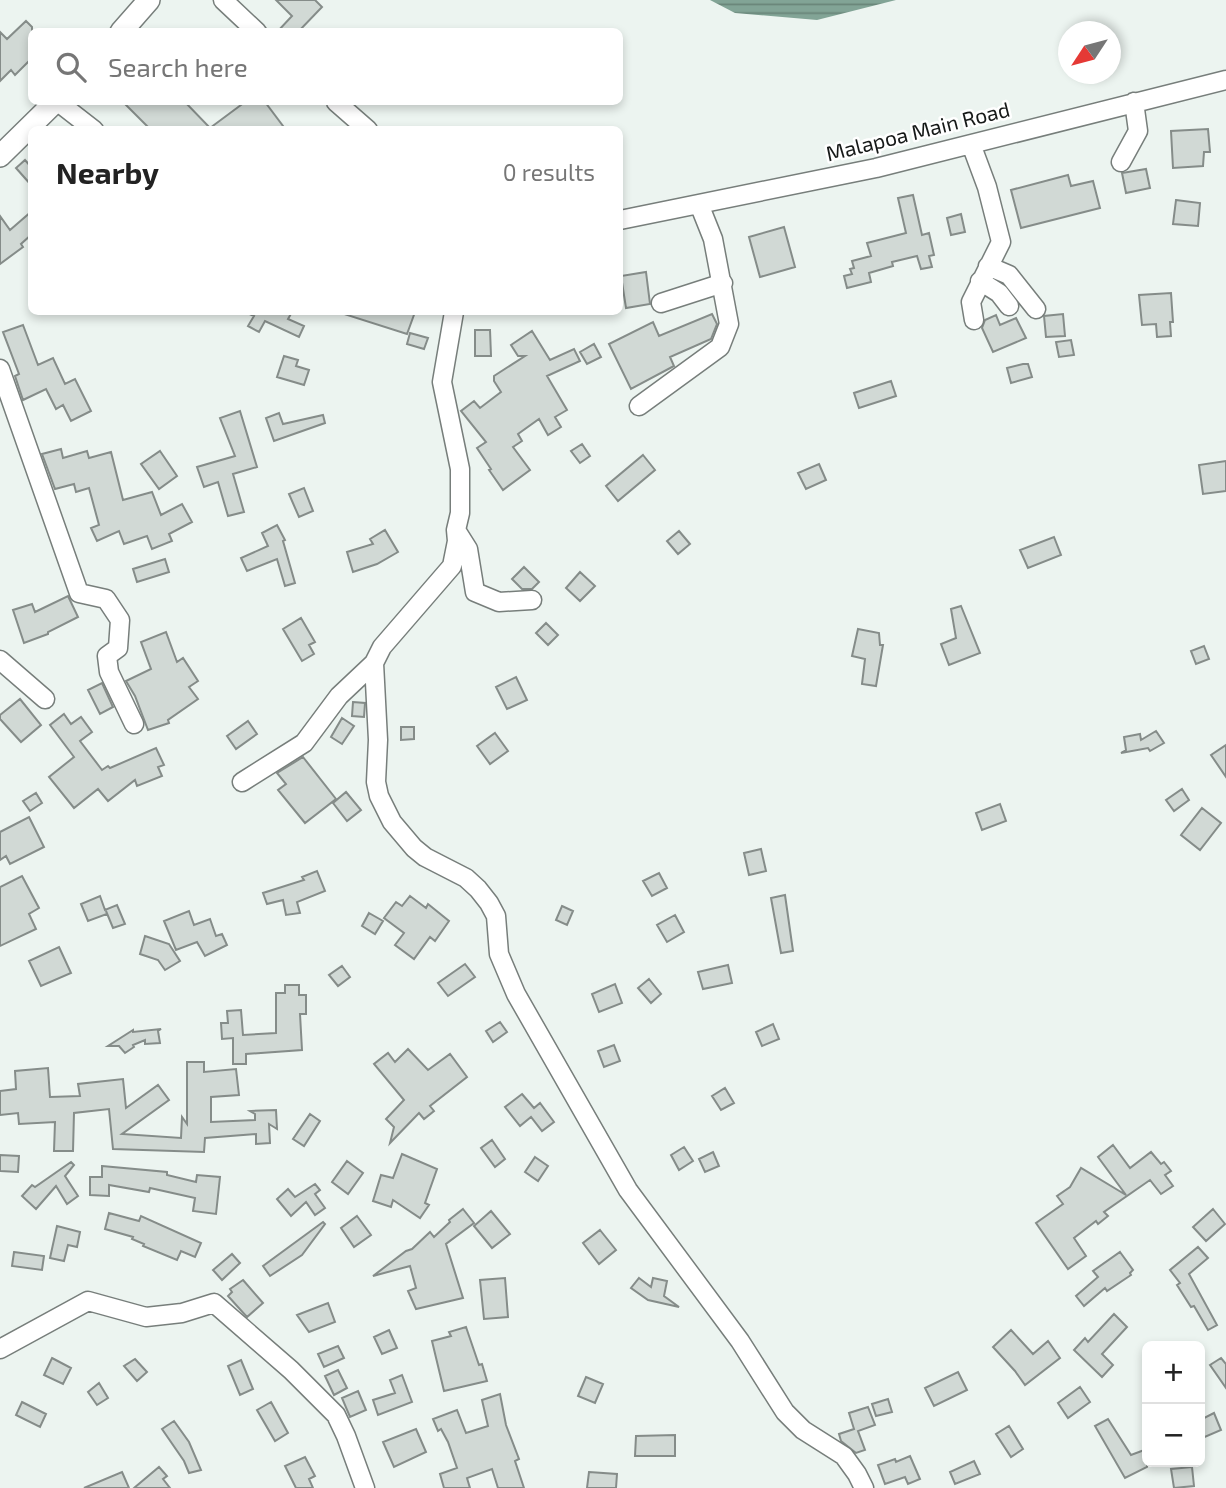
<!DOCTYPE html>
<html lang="en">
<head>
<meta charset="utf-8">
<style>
	:root { --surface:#fff; --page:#f6f6f6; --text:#222; --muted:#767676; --line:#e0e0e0 }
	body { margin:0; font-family:"Exo 2",sans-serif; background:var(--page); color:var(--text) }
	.controls { position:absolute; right:21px; bottom:21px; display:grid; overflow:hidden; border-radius:10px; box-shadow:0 4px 10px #0003 }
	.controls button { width:63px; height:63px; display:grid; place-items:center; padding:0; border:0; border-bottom:2px solid var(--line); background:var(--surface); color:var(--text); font:35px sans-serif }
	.compass { position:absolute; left:1058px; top:21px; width:63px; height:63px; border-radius:50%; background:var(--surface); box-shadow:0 4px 10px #0003; rotate:234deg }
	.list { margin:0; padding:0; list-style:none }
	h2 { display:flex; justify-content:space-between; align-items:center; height:91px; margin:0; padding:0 28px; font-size:30px }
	h2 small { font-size:23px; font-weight:400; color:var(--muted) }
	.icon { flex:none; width:38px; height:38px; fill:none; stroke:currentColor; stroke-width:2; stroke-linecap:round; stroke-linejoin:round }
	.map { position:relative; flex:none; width:1226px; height:1488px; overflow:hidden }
	.search { position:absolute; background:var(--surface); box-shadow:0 4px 10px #0003; left:28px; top:28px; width:595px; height:77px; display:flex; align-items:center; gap:18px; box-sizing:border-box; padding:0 24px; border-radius:10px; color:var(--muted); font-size:26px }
	.panel { position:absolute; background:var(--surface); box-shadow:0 4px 10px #0003; left:28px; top:126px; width:595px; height:189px; border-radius:10px }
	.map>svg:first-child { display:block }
	.water { fill:url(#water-rules) }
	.building { fill:#d1d9d5; stroke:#858c89; stroke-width:2 }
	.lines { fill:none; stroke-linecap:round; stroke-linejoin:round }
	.minor-casing { stroke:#777e7b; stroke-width:21 }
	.major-casing { stroke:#777e7b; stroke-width:24 }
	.minor { stroke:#fff; stroke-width:18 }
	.major { stroke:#fff; stroke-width:21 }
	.labels { text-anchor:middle; stroke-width:5; stroke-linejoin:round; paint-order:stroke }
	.street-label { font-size:21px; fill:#161918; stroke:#fff }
</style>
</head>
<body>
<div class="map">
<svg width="1226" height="1488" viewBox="0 0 1226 1488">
	<defs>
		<pattern id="water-rules" width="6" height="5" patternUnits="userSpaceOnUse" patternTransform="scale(1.75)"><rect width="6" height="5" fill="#82a496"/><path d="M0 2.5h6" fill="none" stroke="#698579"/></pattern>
	</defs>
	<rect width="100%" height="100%" fill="#ecf4f0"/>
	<path class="water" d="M710 0H896L817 20 735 13Z"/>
	<path class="building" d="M276 0H315L322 7 298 32H277L292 16Z
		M26 21 32 27V58L15 75 11 70 0 81V32L7 39Z
		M123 102H185L210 128 245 102H265L286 130H151Z
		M1208 129 1210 152H1204L1203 166 1173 168 1171 131Z
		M25 160 32 168V186L16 168Z
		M1146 169 1150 188 1126 193 1122 173Z
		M1068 175 1071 186 1093 181 1100 208 1021 228 1011 190Z
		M913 195 922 235 929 233 934 255 929 256 932 267 921 269 917 256 892 262 893 266 869 273 871 282 847 288 844 276 852 274 850 269 854 268 852 261 871 256 867 243 906 233 898 198Z
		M1176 200 1200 203 1198 226 1173 224Z
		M32 211V234L21 244 23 247 0 264V216L10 230Z
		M961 214 965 232 951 235 947 218Z
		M784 227 795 267 760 277 749 237Z
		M646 272 650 304 626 308 621 276Z
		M1171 293 1173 322H1170L1171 336 1157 337 1156 324 1142 325 1139 295Z
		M245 312H292L288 319 304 326 299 337 265 321 259 332 248 326 254 316Z
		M345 312H415L407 334 344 314Z
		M712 314 717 324 711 339 670 357 674 366 631 389 609 344 653 322 659 336Z
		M1063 314 1065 336 1046 337 1044 316Z
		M996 315 1000 325 1016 318 1026 338 993 352 982 328 985 320Z
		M23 325 38 365 53 358 65 384 75 379 91 411 71 421 63 405 56 409 46 389 23 400 15 376 19 374 3 332Z
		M475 330H490L491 356H475Z
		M532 331 550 360 574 349 580 361 547 376 567 410 555 417 561 427 548 435 539 419 518 434 522 441 513 447 530 470 503 490 489 470 491 469 477 448 486 442 461 411 474 401 480 408 501 392 494 381V376L525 356H518L511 345Z
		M410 333 428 338 424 349 407 344Z
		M1071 340 1074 355 1059 357 1056 342Z
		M594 344 601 357 587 364 580 352Z
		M284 356 298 360 296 366 309 370 304 385 277 377Z
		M1023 364H1028L1032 377 1011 383 1007 368Z
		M891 381 896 396 859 408 854 393Z
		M240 411 257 467 233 474 244 512 228 516 218 482 204 487 197 467 235 456 220 418Z
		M279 413 283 424 323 415 325 423 274 441 266 418Z
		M582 444 590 456 580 463 571 451Z
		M61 449 63 458 87 451 89 458 111 452 123 500 152 492 161 515 182 504 192 522 169 534 172 541 152 549 147 536 124 544 119 531 97 541 91 528 99 525 89 488 76 492 74 484 55 489 42 454Z
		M160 451 177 476 159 489 141 464Z
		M643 455 655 470 618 501 606 486Z
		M1226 461V491L1203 494 1199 465Z
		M819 464 826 480 806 489 798 473Z
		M304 488 313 511 299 517 289 494Z
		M277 525 285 540 283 541 295 583 285 586 277 559 247 571 241 558 268 546 262 533Z
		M385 530 398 552 377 564 353 572 347 552 373 544 370 539Z
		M679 531 690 544 678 554 667 541Z
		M1054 537 1061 555 1028 568 1020 550Z
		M165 559 169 572 137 582 133 569Z
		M524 567 539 582 532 589H522L512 579Z
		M580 572 595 586 580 601 566 588Z
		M68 596 78 617 48 632V634L24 643 13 610 32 604 35 612Z
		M961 606 980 653 949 665 941 644 956 638 951 609Z
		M301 618 315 642 309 645 314 654 302 661 283 629Z
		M546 623 558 635 548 645 536 633Z
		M858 629 879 633 880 645H883L876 686 862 684 865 659 852 656Z
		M166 632 177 662 183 658 198 681 189 687 198 699 168 720 169 723 148 730 135 696 126 681 151 669 141 642Z
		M1204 646 1209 659 1196 664 1191 651Z
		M516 677 527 700 507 709 496 687Z
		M102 683 113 707 100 714 88 690Z
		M20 699 41 725 21 742 0 719V715Z
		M353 702 365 703 364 717 352 716Z
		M64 714 71 724 81 717 92 732 80 741 102 770 108 766 110 768 156 748 164 765 158 767 162 776 137 786 135 780 108 801 98 789 74 808 49 777 74 757 50 725Z
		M342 718 354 726 342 744 331 737Z
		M248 721 257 734 236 749 227 736Z
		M401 727H414V739L401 740Z
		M1156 731 1164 743 1150 751 1148 748 1121 753 1126 750 1124 737 1140 734 1141 740Z
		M495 733 508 751 490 764 477 746Z
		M1226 745V777L1211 755Z
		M303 757 336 799 305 823 278 790 286 784 277 773Z
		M1182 789 1189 800 1174 811 1166 800Z
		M346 792 361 810 347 821 333 803Z
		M36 793 42 803 30 811 23 801Z
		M1000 804 1006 821 982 830 976 813Z
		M1202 808 1221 823 1200 850 1181 835Z
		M29 817 44 847 10 864 6 856 0 860V832Z
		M761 849 766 871 749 875 744 853Z
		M317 871 325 891 297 902 300 913 286 915 283 900 267 904 263 893 304 880 302 877Z
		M659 873 667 888 652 896 643 881Z
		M22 876 39 908 29 914 36 929 0 946V887Z
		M785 895 793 951 781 953 771 898Z
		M100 896 105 910 117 905 125 924 113 928 106 911 107 914 88 921 81 904Z
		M410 896 426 908 428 904 449 921 435 941 430 937 414 959 395 945 404 933 384 918 396 902 402 906Z
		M562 906 573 911 567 925 556 920Z
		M189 911 194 925 210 919 216 936 222 934 227 945 205 956 197 942 176 950 164 921Z
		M369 913 383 921 375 934 362 926Z
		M675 915 684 932 667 942 657 925Z
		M145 936 169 944 180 961 165 970 158 960 140 954Z
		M59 947 71 973 41 986 29 961Z
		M465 964 475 977 448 996 438 983Z
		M728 965 732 983 703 989 698 972Z
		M342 966 350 977 338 986 329 975Z
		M649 979 661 994 651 1003 638 988Z
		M615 984 622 1003 599 1012 592 994Z
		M285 985H299V995H306V1014H300L302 1050 246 1054V1064H233V1038L222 1039 221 1023H228L227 1011 241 1010 243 1035 276 1033V993H285Z
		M500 1022 507 1032 493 1042 486 1031Z
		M773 1024 779 1039 762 1046 756 1032Z
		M161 1029 158 1031 160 1043 145 1044V1040L133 1045 134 1047 125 1053 119 1046H108L133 1030V1032Z
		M614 1045 620 1061 604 1067 598 1051Z
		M408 1049 428 1070 450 1054 467 1077 430 1106 434 1111 424 1119 419 1113 390 1143 394 1127 386 1119 404 1100 374 1064 388 1053 395 1062Z
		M187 1062H204V1072L236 1069 239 1095 211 1097V1122L255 1120V1114L250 1111 276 1110 277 1129 269 1124 270 1143 256 1144V1134L205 1138 204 1152 113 1149 109 1109 74 1113 73 1151H54L55 1122 19 1124 18 1113 0 1115V1091L16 1089 15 1071 48 1068 50 1097 80 1096 78 1084 123 1079 126 1108 158 1085 169 1100 122 1134 181 1138 182 1117 187 1124Z
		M725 1088 734 1103 721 1110 712 1096Z
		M522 1094 534 1108 540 1103 554 1122 542 1131 531 1117 520 1126 505 1107Z
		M310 1114 320 1121 304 1146 293 1139Z
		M492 1140 505 1159 495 1167 481 1148Z
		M1113 1145 1130 1168 1151 1152 1161 1164 1164 1162 1171 1171 1165 1175 1173 1186 1161 1194 1150 1180 1104 1212 1108 1216 1098 1224 1096 1221 1074 1238 1086 1256 1068 1269 1036 1223 1063 1204 1057 1196 1070 1187 1081 1168 1126 1195 1098 1157Z
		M684 1147 693 1161 679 1170 671 1155Z
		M713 1152 719 1166 705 1172 699 1159Z
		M402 1154 437 1169 425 1203 429 1205 420 1218 393 1200 391 1207 373 1201 381 1175 393 1178Z
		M0 1155 19 1156 18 1172 0 1171Z
		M535 1157 548 1166 538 1181 525 1172Z
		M347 1161 363 1173 348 1194 332 1182Z
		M71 1162 74 1165 65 1176 78 1196 67 1204 56 1186 36 1209 22 1196 32 1185 35 1187Z
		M102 1166 167 1172V1175L196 1182 197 1175 220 1177 216 1214 193 1211 195 1198 150 1188 149 1192 109 1185V1196L90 1195V1177H102Z
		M315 1184 320 1190 315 1194 325 1208 315 1215 306 1202 291 1216 277 1199 288 1189 295 1197Z
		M463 1209 474 1223 446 1244 463 1298 416 1309 408 1291 416 1288 410 1266 373 1276 406 1251 412 1249 430 1232 434 1237 450 1222 449 1220Z
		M1213 1209 1225 1224 1206 1241 1193 1227Z
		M491 1211 510 1234 492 1248 474 1226Z
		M109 1213 139 1221 141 1216 201 1243 195 1257 181 1251 177 1260 143 1246 144 1244 132 1239 133 1237 105 1229Z
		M357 1216 371 1235 354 1247 341 1228Z
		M323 1222 325 1224 302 1255 270 1276 263 1266Z
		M57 1226 80 1232 77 1247 68 1245 64 1261 50 1258Z
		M600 1230 616 1250 599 1264 583 1243Z
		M1198 1247 1208 1258 1189 1274 1217 1325 1208 1330 1194 1306 1191 1307 1177 1285 1180 1283 1170 1270Z
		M14 1252 44 1256 42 1270 12 1266Z
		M1120 1252 1133 1270 1130 1273 1131 1275 1107 1291 1105 1288 1084 1306 1076 1296 1098 1277 1093 1271Z
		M232 1254 240 1263 222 1280 213 1270Z
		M505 1278 508 1317 484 1319 480 1280Z
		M639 1278 651 1287 653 1278 667 1281 664 1296 679 1307 648 1300 631 1288Z
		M243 1280 263 1303 247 1317 228 1296 232 1292 230 1289Z
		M328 1303 335 1322 309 1332 297 1315Z
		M1114 1314 1127 1327 1102 1354 1113 1365 1102 1377 1074 1350 1085 1338 1088 1342Z
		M466 1327 479 1365 482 1364 487 1381 444 1391 432 1341 451 1336 449 1332Z
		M389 1330 397 1348 382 1354 374 1337Z
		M1011 1330 1033 1354 1048 1341 1060 1358 1025 1385 1015 1371 993 1347Z
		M338 1346 344 1358 324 1367 318 1354Z
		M52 1358 71 1368 63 1384 44 1375Z
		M1221 1358 1226 1364V1388L1210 1365Z
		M135 1359 147 1372 137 1381 124 1366Z
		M241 1360 253 1389 240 1395 228 1366Z
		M338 1370 347 1388 334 1395 325 1376Z
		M958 1372 967 1390 934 1406 925 1388Z
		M402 1375 412 1402 378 1415 373 1400 395 1393 390 1380Z
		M586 1377 603 1384 595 1403 578 1396Z
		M99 1383 108 1398 97 1405 88 1392Z
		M1080 1387 1090 1402 1068 1418 1058 1403Z
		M358 1391 366 1410 350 1417 342 1398Z
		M500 1394 506 1425 519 1459 515 1461 524 1488H498L492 1469 467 1478 470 1488H444L440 1474 457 1468 448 1442 441 1429 438 1431 433 1419 457 1410 466 1433 488 1426 482 1400Z
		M888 1399 892 1412 876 1416 872 1404Z
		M22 1402 46 1414 40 1427 16 1415Z
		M271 1402 288 1433 275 1441 257 1410Z
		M868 1407 875 1425 858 1431 865 1450 856 1453 841 1441 839 1434 854 1429 849 1413Z
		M1214 1413 1221 1430 1200 1439V1420Z
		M1108 1419 1131 1455 1147 1449V1467L1125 1478 1095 1426Z
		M174 1421 189 1442 201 1470 189 1473 184 1461 162 1429Z
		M1009 1426 1023 1449 1011 1457 996 1434Z
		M416 1429 426 1452 394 1467 383 1442Z
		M675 1435V1456H635L636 1436Z
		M910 1456 920 1479 908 1484 905 1477 885 1484 878 1465 895 1459 896 1462Z
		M305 1457 315 1476 309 1479 313 1488H296L285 1466Z
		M974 1461 980 1474 955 1484 950 1472Z
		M159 1467 167 1476 163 1479 170 1488H134Z
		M1192 1467 1194 1486 1174 1488 1171 1469Z
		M122 1472 129 1488H84Z
		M589 1472 617 1474 616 1488H587Z"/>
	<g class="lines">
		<defs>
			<path id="minor" d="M223 0 257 32
				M58 102 94 130
				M336 102 368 130
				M971 144 987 187 1001 242 971 302 974 320
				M1121 162 1138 131 1134 102
				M620 220 876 168 1226 80
				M988 266 1009 275 1036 309
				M980 281 999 293 1009 306
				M661 303 723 283
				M454 312 442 382 460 469V513L456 530 457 541 452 566 382 647 374 663 378 740 376 782 379 796 392 822 414 848 425 857 466 878 478 889 489 903 496 916 499 954 516 994 628 1190 740 1341 785 1412 803 1430 844 1456 857 1474 864 1488
				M0 369 79 593 106 599 120 620 118 648 107 656 109 672 134 724
				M639 406 720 347 729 324 713 239 699 204
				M456 530 468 549 475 592 499 602 532 600
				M0 660 45 699
				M242 782 304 743 339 696 374 663
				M0 1349 88 1301 146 1317 182 1313 214 1303 291 1370 336 1415 346 1436 365 1488"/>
			<path id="major" d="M121 32 149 0
				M0 156 55 102"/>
		</defs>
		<use href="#minor" class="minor-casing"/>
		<use href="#major" class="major-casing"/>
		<use href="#minor" class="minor"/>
		<use href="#major" class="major"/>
	</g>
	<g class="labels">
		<g class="street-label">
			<text transform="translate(918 132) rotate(-14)" y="7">Malapoa Main Road</text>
		</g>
	</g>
</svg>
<div class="controls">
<button>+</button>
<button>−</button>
</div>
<svg class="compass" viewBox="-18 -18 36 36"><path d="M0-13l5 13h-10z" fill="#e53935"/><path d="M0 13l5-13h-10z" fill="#767676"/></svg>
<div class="search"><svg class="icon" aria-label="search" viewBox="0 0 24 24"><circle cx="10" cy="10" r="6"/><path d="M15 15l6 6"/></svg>Search here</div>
<section class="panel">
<h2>Nearby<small>0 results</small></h2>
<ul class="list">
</ul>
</section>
</div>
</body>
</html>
